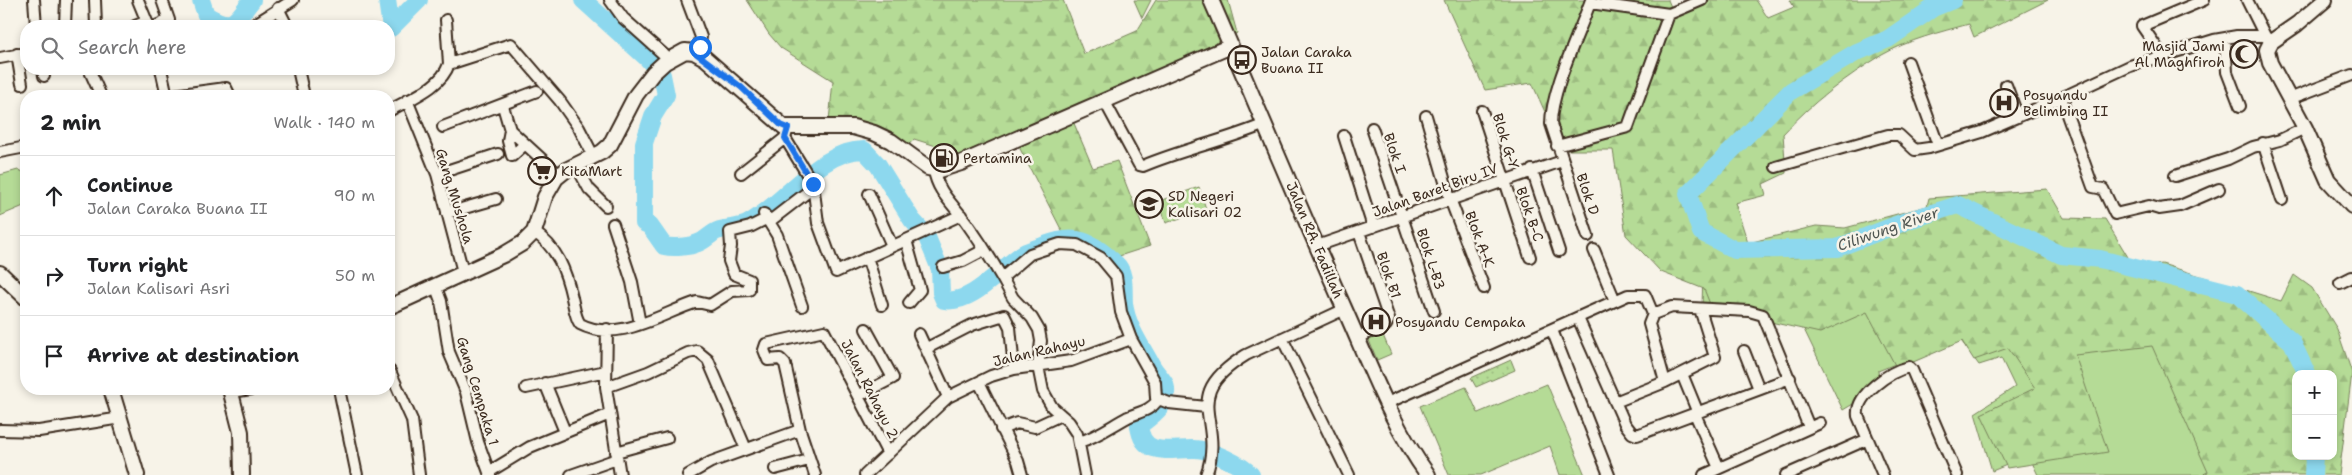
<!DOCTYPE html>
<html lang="en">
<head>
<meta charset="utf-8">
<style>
	:root { --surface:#fff; --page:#f2f2f2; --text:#202124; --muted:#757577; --line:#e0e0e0 }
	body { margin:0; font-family:"Shantell Sans",sans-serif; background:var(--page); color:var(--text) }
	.controls { position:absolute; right:15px; bottom:15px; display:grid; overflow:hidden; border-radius:10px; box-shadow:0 2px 8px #0003 }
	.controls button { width:45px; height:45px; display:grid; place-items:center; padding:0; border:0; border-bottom:1px solid var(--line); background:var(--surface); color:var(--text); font:25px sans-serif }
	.stop { position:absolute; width:15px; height:15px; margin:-11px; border:4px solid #1a73e8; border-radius:50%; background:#fff }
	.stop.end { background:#1a73e8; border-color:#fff; box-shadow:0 1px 5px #0008 }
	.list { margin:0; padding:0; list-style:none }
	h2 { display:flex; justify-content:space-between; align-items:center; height:65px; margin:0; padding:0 20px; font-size:21px }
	h2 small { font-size:16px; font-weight:400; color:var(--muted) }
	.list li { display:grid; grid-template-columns:32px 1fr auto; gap:15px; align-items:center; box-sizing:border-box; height:80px; padding:0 20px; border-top:1px solid var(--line) }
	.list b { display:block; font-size:19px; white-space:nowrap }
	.list p { margin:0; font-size:16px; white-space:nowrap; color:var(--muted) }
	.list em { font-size:16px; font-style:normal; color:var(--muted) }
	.icon { flex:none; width:28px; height:28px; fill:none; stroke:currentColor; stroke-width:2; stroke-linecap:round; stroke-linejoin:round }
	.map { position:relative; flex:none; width:2352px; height:475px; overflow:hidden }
	.search { position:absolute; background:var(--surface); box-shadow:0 2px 8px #0003; left:20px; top:20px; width:375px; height:55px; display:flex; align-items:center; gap:12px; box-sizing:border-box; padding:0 18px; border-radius:20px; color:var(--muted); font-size:19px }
	.panel { position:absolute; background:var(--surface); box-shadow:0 2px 8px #0003; left:20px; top:90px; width:375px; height:305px; border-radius:20px }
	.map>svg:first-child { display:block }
	.grass { fill:#b5db96; stroke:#78825a }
	.forest { fill:url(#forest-firs); stroke:#78825a; fill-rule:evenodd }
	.garden { fill:url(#garden-dots); stroke:#78825a }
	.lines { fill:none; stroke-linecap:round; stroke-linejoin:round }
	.river { stroke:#8dd8ee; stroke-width:18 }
	.street-casing { stroke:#3b2a1e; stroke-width:14 }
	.secondary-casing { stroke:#3b2a1e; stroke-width:18 }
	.street { stroke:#f7f3e8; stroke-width:10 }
	.secondary { stroke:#f7f3e8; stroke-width:14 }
	.route { stroke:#1a73e8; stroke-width:6 }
	.labels { text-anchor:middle; stroke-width:5; stroke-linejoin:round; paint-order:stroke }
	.poi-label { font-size:14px; fill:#3b2a1e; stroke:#f7f3e8; text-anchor:start }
	.street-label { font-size:14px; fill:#3b2a1e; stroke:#f7f3e8 }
	.water-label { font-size:15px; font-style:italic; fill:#505652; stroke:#f7f3e8 }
</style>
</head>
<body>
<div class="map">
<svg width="2352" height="475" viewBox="0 0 2352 475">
	<defs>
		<pattern id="forest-firs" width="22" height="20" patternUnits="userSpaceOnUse" patternTransform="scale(1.25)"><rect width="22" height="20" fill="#b5db96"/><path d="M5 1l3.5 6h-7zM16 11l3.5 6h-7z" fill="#9dbc81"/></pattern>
		<pattern id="garden-dots" width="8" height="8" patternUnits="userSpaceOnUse" patternTransform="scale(1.25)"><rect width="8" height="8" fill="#b5db96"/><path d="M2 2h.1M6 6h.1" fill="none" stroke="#9dbc81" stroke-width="1.8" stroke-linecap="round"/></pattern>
	</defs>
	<rect width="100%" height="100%" fill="#f7f3e8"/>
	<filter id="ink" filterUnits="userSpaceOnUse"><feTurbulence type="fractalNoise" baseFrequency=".02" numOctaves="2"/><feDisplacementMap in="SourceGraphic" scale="10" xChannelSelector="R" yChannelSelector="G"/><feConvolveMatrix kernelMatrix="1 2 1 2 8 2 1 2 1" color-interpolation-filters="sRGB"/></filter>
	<g filter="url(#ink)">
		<path class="grass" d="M1134 0H1151L1142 18Z
			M18 170 24 172 26 175V205L0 216V175Z
			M1199 187 1206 209 1166 223 1159 201Z
			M1703 272 2143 307 2292 475H2038L2029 456 1992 471 1975 413 2015 387 2001 358 1979 365 1959 338 1878 371 1880 388 1843 410 1798 317 1702 306Z
			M1382 333 1391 354 1377 360 1368 338Z
			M1547 384 1585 475H1560L1550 446 1481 475H1449L1420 406 1466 387 1478 413Z"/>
		<path class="forest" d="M747 0H1063L1084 54 1137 31 1156 0H1228L1237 33 1182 69 1070 114 1093 168 1117 161 1150 246 1113 258 1086 241 1065 237 1015 139 948 164 949 150 914 139 905 149C884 126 860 119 829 121L833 81 781 48 769 34Z
			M1444 0H1668L1671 7 1690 0H1756L1768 18 1794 7 1790 0H2048L1974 37 1969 24C1940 32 1908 40 1882 55 1846 77 1811 103 1783 134L1786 173 1763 184 1766 195 1735 203 1748 243 1816 226 1845 228 1927 206 1929 198 2047 189 2064 218 2105 219 2134 267 2162 264 2281 301 2294 275 2312 288 2337 329 2352 373 2339 475H2201L2208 472 2152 346 2075 355 2108 452 2007 468 1981 414 2035 388 2008 348 1974 360 1962 341 1897 369 1867 312 1820 333 1712 309 1704 289 1661 272 1626 235 1613 150H1562L1532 83 1485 90ZM2296 374H2333V456H2296Z"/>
		<path class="garden" d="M1511 360 1515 370 1476 387 1471 378Z"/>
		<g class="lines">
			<path class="river" d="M201 0 206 15C235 32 235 21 252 0
				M387 0 391 28 419 0
				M583 0 647 58 662 75 666 95 653 116 644 143V223L650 226 664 246C673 248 689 247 698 243 705 241 710 234 717 231 726 228 738 228 747 224 785 204 819 150 864 150L878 165 912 220 926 235 940 269 941 293 944 300C973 305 1001 267 1024 253 1030 250 1038 248 1045 245 1076 233 1092 241 1116 264 1126 273 1123 291 1124 303 1126 325 1142 347 1152 366 1155 372 1162 378 1165 384 1171 404 1152 416 1139 426 1143 459 1171 448 1195 449 1209 449 1242 465 1251 475
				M1953 0 1933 8 1888 39 1857 52 1791 91 1688 194 1701 232 1735 250 1837 248 1909 220 1958 205 2061 255 2100 259 2237 294 2292 342 2307 374
				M2313 475 2314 456"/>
			<defs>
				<path id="street" d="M34 0 36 26
					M95 0 96 26
					M138 0 147 22
					M610 0 623 18 670 60
					M687 0 701 37 697 54
					M2247 0 2265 36
					M1590 3 1669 14 1702 0
					M278 8 287 26
					M65 26 66 0
					M135 26 145 22 150 26
					M156 26 169 20 162 0
					M252 26 293 0
					M2225 38 2227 72 2240 106
					M17 54 22 84
					M2162 55 2142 26 2204 0
					M0 58 26 53
					M1908 62 1938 145
					M449 64 511 44 560 101 579 128 594 157
					M43 69 44 76
					M89 69 101 96
					M161 69 167 96
					M298 69 304 96
					M2006 85 2018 117
					M166 96 226 88 230 96
					M2061 98 2093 187 2103 189 2115 214 2149 206 2159 209 2180 206 2219 189
					M2289 99 2352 75
					M407 100 437 174 463 272
					M1105 102 1139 165 1143 166C1183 149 1225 141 1265 124
					M503 106 510 130 559 175
					M389 111C409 99 441 88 449 64L446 20
					M1482 111 1530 257
					M1426 116 1450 199 1484 288
					M443 127 537 91
					M788 128 785 138 813 184 818 223 836 272 961 215
					M1372 128 1434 311
					M510 130 508 141 512 156 525 144
					M1344 136 1373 227
					M2263 143 2282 200
					M1557 146 1628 127 1669 14
					M0 152 26 147
					M576 165 589 189 606 206
					M1776 167 1888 135H1899L1915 150 1929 148 1982 132 2061 98 2130 66 2214 40 2237 36H2265L2271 42
					M934 170C937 192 954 205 966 222 979 240 991 259 1002 278L1030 254 1060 244 1077 245 1101 258 1116 276 1121 312 1131 339 1155 382 1156 398 1169 403 1206 407
					M1532 170 1559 251
					M741 173 785 138
					M437 174 498 154
					M2175 176 2228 159 2253 147 2280 140 2305 128
					M869 194 892 246
					M447 213 496 199
					M764 214 777 235 802 306
					M770 221 814 187
					M613 224 632 282 640 324
					M534 232C557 247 566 271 572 298 574 306 575 317 580 324 618 344 662 313 697 302L710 305 732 291 749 290V280L734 274 729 261 731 246 730 232 750 227 768 218
					M1588 236 1551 124C1551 90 1579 34 1591 0
					M906 240 920 290 909 303
					M1317 246 1562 161
					M1594 250 1615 301
					M867 257 882 305
					M943 267 963 261 984 250
					M1002 278 1013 298 1032 318 1039 330 1041 341 1038 366 1043 391 1052 407 1069 422 1077 434 1085 475
					M2340 283 2352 277
					M435 285 441 301 449 352 466 392 478 442 490 475
					M1653 314 1649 324 1665 382
					M1578 318 1625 424 1632 433 1637 435 1790 378
					M607 329 606 387 620 475
					M1552 330 1609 475
					M919 334 948 397
					M1282 338 1349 475
					M1357 338 1386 325 1389 319 1359 232
					M927 348 972 325 1004 315 1010 327 1014 369
					M1744 351 1759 389
					M390 371 412 420 419 475
					M1682 374 1698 413
					M979 382 1018 461 1022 475
					M545 383 565 432
					M606 387 648 372 688 353 697 351 708 360 746 449
					M526 388 606 371
					M339 389 357 475
					M231 392 252 389
					M858 396 893 378 866 329
					M1615 402 1665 382 1715 357 1700 309
					M1387 403 1628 295H1645L1653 314 1672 307 1749 311 1763 315 1809 427
					M1695 414 1719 468
					M1001 429 1017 423 1035 427 1061 415
					M0 430 39 431 121 418
					M1079 442C1097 437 1111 426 1128 417 1139 412 1150 411 1158 400
					M616 452 667 438
					M775 469 809 460
					M489 472 530 447 610 414
					M571 475 617 459
					M688 475 711 462 800 430
					M815 475 800 430 785 364 780 359 768 360 764 350 766 344 824 331 888 454
					M865 475 948 397 991 376 1014 369 1071 361 1131 339
					M1206 475C1227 419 1176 398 1246 355L1345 309
					M1704 475 1820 423
					M1786 475 1868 439
					M1883 475 1858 416C1855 395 1890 371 1909 367L1912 370 1957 475"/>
				<path id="secondary" d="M1211 0C1256 103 1299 207 1345 310 1370 366 1392 426 1428 475
					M2325 0 2297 24 2271 42 2267 50 2270 63 2305 128 2328 180 2352 206
					M0 273 26 298
					M389 307 503 255 523 243 534 232 545 197 556 178 566 170 602 152 610 145 636 95 653 73 665 62 685 51 694 52 705 58 784 127H853L874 133 891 141 928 168 939 170 961 163 1231 46
					M111 389 137 475
					M230 389 241 432 242 475"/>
			</defs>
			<use href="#street" class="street-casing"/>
			<use href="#secondary" class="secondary-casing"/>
			<use href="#street" class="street"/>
			<use href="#secondary" class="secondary"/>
		</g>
	</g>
	<g class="lines" filter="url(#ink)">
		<path class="route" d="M700 47 697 54 741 87 781 125 788 128 785 138 813 184"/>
	</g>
	<defs>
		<symbol id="mosque-ring" viewBox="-11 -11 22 22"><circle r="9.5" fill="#f7f3e8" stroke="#3b2a1e" stroke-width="1.5"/><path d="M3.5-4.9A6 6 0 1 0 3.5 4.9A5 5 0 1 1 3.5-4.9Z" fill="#3b2a1e"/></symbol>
		<symbol id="bus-ring" viewBox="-11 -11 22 22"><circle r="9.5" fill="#f7f3e8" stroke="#3b2a1e" stroke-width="1.5"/><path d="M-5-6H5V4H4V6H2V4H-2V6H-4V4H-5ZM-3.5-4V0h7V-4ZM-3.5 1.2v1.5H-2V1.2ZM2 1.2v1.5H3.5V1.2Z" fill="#3b2a1e"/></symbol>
		<symbol id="hospital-ring" viewBox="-11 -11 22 22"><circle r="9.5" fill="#f7f3e8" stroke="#3b2a1e" stroke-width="1.5"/><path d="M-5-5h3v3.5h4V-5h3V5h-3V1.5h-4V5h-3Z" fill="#3b2a1e"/></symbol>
		<symbol id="fuel-ring" viewBox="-11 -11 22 22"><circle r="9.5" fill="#f7f3e8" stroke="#3b2a1e" stroke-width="1.5"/><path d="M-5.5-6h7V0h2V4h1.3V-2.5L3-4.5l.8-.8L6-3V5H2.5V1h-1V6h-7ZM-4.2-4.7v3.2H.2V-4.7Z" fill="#3b2a1e"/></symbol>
		<symbol id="supermarket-ring" viewBox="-11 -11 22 22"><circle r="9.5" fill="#f7f3e8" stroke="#3b2a1e" stroke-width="1.5"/><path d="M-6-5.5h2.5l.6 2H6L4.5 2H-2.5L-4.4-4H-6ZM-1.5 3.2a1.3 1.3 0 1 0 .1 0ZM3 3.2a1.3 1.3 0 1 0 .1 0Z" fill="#3b2a1e"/></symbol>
		<symbol id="school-ring" viewBox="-11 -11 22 22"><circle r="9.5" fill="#f7f3e8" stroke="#3b2a1e" stroke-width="1.5"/><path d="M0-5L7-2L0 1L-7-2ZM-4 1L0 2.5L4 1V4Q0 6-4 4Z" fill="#3b2a1e"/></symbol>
	</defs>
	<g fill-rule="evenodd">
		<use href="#mosque-ring" x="2228" y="38" width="32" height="32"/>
		<use href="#bus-ring" x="1226" y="44" width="32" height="32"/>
		<use href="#hospital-ring" x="1988" y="87" width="32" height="32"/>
		<use href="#fuel-ring" x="928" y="142" width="32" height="32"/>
		<use href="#supermarket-ring" x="526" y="155" width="32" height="32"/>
		<use href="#school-ring" x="1133" y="188" width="32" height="32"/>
		<use href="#hospital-ring" x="1360" y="306" width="32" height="32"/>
	</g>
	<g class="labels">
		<g class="poi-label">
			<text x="2225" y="51" text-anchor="end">Masjid Jami<tspan x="2225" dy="16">Al Maghfiroh</tspan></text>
			<text x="1261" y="57">Jalan Caraka<tspan x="1261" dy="16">Buana II</tspan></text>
			<text x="2023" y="100">Posyandu<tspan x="2023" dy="16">Belimbing II</tspan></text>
			<text x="963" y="163">Pertamina</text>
			<text x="561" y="176">KitaMart</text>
			<text x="1168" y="201">SD Negeri<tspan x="1168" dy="16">Kalisari 02</tspan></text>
			<text x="1395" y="327">Posyandu Cempaka</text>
		</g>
		<g class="street-label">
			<text transform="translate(1506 141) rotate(72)" y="5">Blok G-Y</text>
			<text transform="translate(1395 153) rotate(71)" y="5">Blok I</text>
			<text transform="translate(1435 190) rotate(-20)" y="5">Jalan Baret Biru IV</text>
			<text transform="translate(1588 194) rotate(71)" y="5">Blok D</text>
			<text transform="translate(455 196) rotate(73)" y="5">Gang Mushola</text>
			<text transform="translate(1530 214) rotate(71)" y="5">Blok B-C</text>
			<text transform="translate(1480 239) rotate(69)" y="5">Blok A-K</text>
			<text transform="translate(1315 240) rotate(67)" y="5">Jalan RA. Fadillah</text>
			<text transform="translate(1431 259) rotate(72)" y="5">Blok L-B3</text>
			<text transform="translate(1389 275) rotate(71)" y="5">Blok B1</text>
			<text transform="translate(1039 351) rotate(-13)" y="5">Jalan Rahayu</text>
			<text transform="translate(870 389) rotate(63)" y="5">Jalan Rahayu 2</text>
			<text transform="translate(478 391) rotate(73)" y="5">Gang Cempaka 1</text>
		</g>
		<g class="water-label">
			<text transform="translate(1888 229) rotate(-19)" y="5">Ciliwung River</text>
		</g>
	</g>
</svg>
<div class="controls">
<button>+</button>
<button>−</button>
</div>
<div class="stop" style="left:700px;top:47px"></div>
<div class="stop end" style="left:813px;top:184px"></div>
<div class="search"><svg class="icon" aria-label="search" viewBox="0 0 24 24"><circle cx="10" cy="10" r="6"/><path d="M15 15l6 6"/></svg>Search here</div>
<section class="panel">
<h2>2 min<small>Walk · 140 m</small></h2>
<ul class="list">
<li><svg class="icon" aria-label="ahead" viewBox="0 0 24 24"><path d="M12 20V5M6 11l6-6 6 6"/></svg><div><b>Continue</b><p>Jalan Caraka Buana II</p></div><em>90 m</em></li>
<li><svg class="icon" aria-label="right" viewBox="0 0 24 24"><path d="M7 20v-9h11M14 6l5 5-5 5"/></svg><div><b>Turn right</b><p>Jalan Kalisari Asri</p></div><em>50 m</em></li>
<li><svg class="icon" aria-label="arrive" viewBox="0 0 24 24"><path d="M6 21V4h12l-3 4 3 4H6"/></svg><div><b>Arrive at destination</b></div></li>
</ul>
</section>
</div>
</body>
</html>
